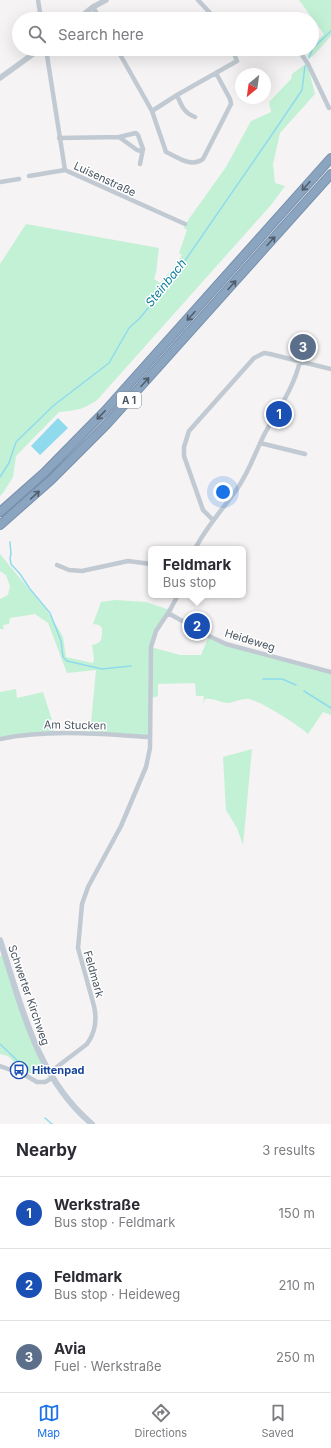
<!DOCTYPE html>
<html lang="en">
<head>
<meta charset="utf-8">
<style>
	:root { --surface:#fff; --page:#f2f2f3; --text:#2b2b33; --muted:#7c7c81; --line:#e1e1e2; --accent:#1a73e8 }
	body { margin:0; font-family:Inter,sans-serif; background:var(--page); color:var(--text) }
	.compass { position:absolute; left:235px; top:68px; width:36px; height:36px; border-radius:50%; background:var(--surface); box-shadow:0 4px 16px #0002; rotate:209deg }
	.you { position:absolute; left:223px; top:492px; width:14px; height:14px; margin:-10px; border:3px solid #fff; border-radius:50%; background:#1a73e8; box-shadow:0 0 0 6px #1a73e833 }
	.badge { display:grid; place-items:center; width:26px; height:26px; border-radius:50%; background:var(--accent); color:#fff; font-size:13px; font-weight:700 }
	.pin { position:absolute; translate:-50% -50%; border:2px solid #fff; box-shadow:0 1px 4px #0006 }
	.popup { position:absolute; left:148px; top:546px; width:98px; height:52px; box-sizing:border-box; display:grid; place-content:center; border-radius:6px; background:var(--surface); filter:drop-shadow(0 1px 3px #0005); font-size:13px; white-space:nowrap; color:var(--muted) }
	.popup b { font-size:15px; color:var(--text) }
	.popup::after { content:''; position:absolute; left:50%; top:100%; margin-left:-8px; border:8px solid transparent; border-top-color:var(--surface) }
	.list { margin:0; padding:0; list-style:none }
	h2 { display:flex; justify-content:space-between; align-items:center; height:52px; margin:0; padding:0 16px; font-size:17px }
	h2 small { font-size:13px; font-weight:400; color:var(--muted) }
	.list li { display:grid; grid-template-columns:26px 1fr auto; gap:12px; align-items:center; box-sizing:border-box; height:72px; padding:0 16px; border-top:1px solid var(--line) }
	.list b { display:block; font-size:15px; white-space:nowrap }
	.list p { margin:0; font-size:13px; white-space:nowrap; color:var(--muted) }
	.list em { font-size:13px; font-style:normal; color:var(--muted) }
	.icon { flex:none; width:22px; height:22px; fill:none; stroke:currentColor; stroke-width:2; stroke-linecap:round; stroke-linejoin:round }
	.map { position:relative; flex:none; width:331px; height:1124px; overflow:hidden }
	.search { position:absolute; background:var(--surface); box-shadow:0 4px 16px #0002; left:12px; right:12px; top:12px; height:44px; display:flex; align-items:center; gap:10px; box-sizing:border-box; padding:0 14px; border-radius:22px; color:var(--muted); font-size:15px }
	.sheet { height:268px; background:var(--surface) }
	nav { display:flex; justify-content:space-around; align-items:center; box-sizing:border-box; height:56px; border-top:1px solid var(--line); background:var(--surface); font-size:11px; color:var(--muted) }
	nav a { display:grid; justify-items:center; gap:2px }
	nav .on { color:var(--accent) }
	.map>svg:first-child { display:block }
	.green { fill:#c3f1d5 }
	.water { fill:#90daee }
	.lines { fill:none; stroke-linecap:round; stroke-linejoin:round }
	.stream { stroke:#90daee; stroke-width:1.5 }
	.motorway-casing { stroke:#7690ad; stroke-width:10 }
	.minor { stroke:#c1cad2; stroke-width:4.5 }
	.tertiary { stroke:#c1cad2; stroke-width:5.5 }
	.secondary { stroke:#c1cbd6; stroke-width:6 }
	.motorway { stroke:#8ba5c1; stroke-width:8 }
	.oneway { stroke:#505e6b }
	.labels { text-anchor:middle; stroke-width:3; stroke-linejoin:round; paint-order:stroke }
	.shield { fill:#fff; stroke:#808990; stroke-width:1 }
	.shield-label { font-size:10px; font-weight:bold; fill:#4a5661 }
	.street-label { font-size:11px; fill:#4a5661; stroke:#fff }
	.transit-label { font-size:11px; font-weight:bold; fill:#164399; stroke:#fff; text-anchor:start }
	.water-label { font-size:12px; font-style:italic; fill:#0c7c9b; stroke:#fff }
</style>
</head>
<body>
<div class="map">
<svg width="331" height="1124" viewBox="0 0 331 1124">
	<rect width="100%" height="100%" fill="#f5f3f3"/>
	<path class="green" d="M299 0H331V36L312 57H307L311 49H312V46L324 34Z
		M307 63 315 94 280 133 273 164 275 183 285 186 271 205 98 399C86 409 74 411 59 412L16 456 13 477 3 493 0 496V264L26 224 159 248 156 273 154 279 160 283 177 263 182 255 179 253 187 230 184 228 186 223 226 167 251 121 271 112 269 102 291 79 292 74Z
		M0 554 47 611 58 628 63 637 66 657 93 663 94 659 92 645C103 643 102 638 102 628L99 625 93 624 101 602 115 600 146 602 170 610 161 623 151 647 180 655H201L209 636 226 644 331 672V715L323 712 308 734C300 726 259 700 249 699 242 698 234 703 227 703 219 702 213 698 205 699L203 704 204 696H196L195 683 158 684V696L152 698 150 737 90 734 96 670 67 673 48 623 35 614 10 618 9 624 3 625 4 629H0V599L8 595 10 586 6 575 0 571Z
		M16 689 17 698 43 692 52 720H48V726H53L54 733 0 739V692Z
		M252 749 243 845 237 828 226 810 223 757Z
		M4 954 35 1046 49 1073 40 1076 23 1071 8 1056 0 1054V956Z"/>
	<path class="water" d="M58 418 68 428 40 455 31 446Z"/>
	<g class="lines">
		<path class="stream" d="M309 58 313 48 331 31
			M0 477 9 463 16 442 53 406 109 363 129 328 139 319 149 307 160 290 176 273 184 262 271 136 302 90 305 66
			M10 542 11 554 10 558 11 564 20 574 30 589 50 613 61 641 63 657 67 661 102 669 131 666
			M263 679H282L296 685
			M304 691 331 708
			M0 1044 22 1065
			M45 1118 52 1124"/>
		<defs>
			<path id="motorway" d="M0 512 44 473 105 411 331 158
				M0 525 51 480 107 424 331 174"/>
		</defs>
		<use href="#motorway" class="motorway-casing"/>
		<path class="minor" d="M38 0 41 19
			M198 0 212 15 219 19
			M93 7 100 19
			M46 49 65 170
			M117 49 152 111 166 152C178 157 191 168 203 159L231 104 230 99 216 73
			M298 49 308 64 329 108
			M177 95C181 105 184 113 195 117
			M152 111 177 95 237 61 232 49
			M59 138 119 137 137 150 141 151 143 149 138 135 136 133 119 137
			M140 164 143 149
			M65 170 185 224
			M29 176 65 170
			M0 182 19 179
			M260 443 305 454
			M213 520 203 510 184 456V447L189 431 254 358 264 353 270 354 331 369
			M195 549C206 527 223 509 237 489 249 472 255 453 264 435 277 411 294 388 300 361
			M57 565 69 570 82 571 128 561 151 564
			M168 613 209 636 226 644 331 672
			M0 739C50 729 100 734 150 737
			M0 1066 25 1075 37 1082H45L52 1078
			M49 1073 87 1044C95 1033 97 1019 94 1006L78 948 82 904 88 887 121 826 146 767 150 748 151 647 156 631 170 610 178 595"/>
		<path class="tertiary" d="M78 19 93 7 106 0
			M0 78 40 49"/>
		<path class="secondary" d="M0 940C21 1005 37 1078 92 1124"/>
		<use href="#motorway" class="motorway"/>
	</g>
	<defs><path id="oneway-shaft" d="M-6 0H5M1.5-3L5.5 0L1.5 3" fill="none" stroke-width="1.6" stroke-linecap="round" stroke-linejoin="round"/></defs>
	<g class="oneway">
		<use href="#oneway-shaft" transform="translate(306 186) rotate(132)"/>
		<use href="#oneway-shaft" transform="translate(271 241) rotate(-48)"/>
		<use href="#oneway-shaft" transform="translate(232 285) rotate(-48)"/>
		<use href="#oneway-shaft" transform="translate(191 316) rotate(132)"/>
		<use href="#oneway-shaft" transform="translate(145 382) rotate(-48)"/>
		<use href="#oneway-shaft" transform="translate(101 415) rotate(134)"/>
		<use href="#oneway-shaft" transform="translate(35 495) rotate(-42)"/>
	</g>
	<defs>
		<symbol id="bus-ring" viewBox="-11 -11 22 22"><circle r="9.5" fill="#fff" stroke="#1a4fb4" stroke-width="1.5"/><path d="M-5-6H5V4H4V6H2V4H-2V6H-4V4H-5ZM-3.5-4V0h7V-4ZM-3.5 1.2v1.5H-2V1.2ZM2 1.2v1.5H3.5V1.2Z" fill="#1a4fb4"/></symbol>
	</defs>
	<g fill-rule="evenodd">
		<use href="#bus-ring" x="9" y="1060" width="20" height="20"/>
	</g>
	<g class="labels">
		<rect class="shield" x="117" y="392" width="24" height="16" rx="3"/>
		<g class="shield-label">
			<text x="129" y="404">A 1</text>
		</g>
		<g class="street-label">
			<text transform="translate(105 179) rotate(25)" y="4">Luisenstraße</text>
			<text transform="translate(250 640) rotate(17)" y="4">Heideweg</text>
			<text transform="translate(75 725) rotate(1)" y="4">Am Stucken</text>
			<text transform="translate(94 974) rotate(74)" y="4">Feldmark</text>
			<text transform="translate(29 995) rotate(71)" y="4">Schwerter Kirchweg</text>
		</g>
		<g class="transit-label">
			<text x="32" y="1074">Hittenpad</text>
		</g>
		<g class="water-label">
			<text transform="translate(166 283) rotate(-51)" y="4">Steinbach</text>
		</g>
	</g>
</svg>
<svg class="compass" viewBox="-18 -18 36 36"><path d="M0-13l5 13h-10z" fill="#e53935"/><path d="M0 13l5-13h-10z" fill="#7c7c81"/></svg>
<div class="you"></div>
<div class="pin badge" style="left:279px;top:414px;background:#1a4fb4">1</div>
<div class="pin badge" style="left:197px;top:626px;background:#1a4fb4">2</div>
<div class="popup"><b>Feldmark</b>Bus stop</div>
<div class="pin badge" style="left:303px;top:347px;background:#5c6f8a">3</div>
<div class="search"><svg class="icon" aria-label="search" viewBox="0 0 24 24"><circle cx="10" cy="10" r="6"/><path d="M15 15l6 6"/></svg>Search here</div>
</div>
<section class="sheet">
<h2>Nearby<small>3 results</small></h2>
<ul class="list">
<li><span class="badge" style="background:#1a4fb4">1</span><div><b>Werkstraße</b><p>Bus stop · Feldmark</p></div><em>150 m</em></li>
<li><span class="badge" style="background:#1a4fb4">2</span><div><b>Feldmark</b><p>Bus stop · Heideweg</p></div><em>210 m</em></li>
<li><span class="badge" style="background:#5c6f8a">3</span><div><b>Avia</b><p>Fuel · Werkstraße</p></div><em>250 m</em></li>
</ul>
</section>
<nav>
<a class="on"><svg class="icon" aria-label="map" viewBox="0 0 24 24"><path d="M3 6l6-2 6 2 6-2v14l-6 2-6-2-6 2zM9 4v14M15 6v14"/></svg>Map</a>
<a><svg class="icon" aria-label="directions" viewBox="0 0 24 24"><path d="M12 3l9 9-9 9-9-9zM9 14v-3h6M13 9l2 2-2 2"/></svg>Directions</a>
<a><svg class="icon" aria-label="saved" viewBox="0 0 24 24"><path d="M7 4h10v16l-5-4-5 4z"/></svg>Saved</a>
</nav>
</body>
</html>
